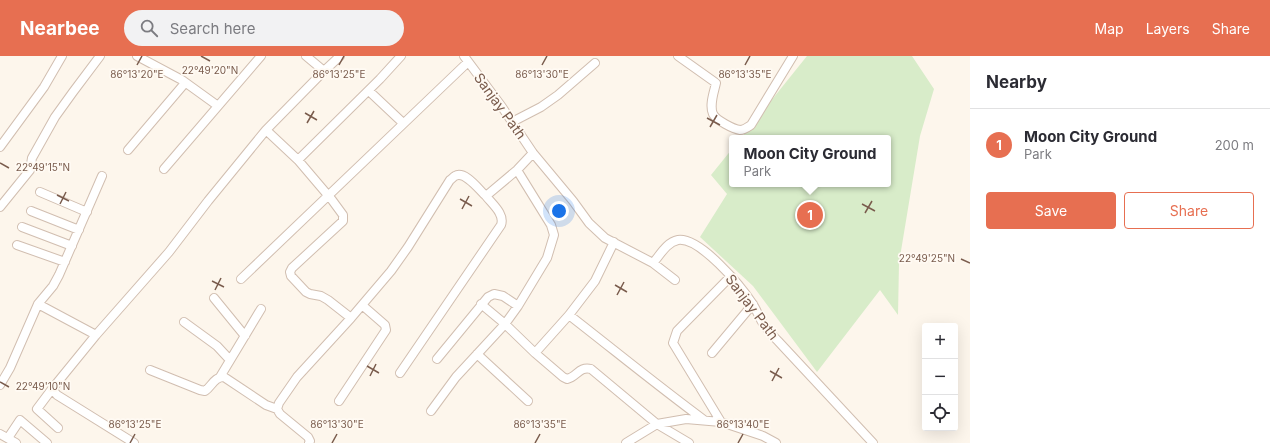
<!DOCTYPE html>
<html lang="en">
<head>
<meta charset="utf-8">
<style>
	:root { --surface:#fff; --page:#f2f2f3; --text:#2b2b33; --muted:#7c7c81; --line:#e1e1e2; --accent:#e76f51 }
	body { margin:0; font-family:Inter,sans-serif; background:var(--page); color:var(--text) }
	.controls { position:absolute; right:12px; bottom:12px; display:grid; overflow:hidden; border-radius:4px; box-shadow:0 4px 16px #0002 }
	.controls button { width:36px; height:36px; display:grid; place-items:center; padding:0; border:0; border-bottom:1px solid var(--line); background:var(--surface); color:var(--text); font:20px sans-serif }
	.you { position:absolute; left:559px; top:155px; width:14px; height:14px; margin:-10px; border:3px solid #fff; border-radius:50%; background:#1a73e8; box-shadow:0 0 0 6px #1a73e833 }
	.badge { display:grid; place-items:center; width:26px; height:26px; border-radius:50%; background:var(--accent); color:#fff; font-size:13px; font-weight:700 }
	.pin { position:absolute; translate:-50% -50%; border:2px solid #fff; box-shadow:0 1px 4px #0006 }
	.popup { position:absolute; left:729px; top:79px; width:162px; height:52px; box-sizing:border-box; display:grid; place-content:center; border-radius:4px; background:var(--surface); filter:drop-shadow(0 1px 3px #0005); font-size:13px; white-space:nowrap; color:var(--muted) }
	.popup b { font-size:15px; color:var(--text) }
	.popup::after { content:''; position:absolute; left:50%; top:100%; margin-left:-8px; border:8px solid transparent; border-top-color:var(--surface) }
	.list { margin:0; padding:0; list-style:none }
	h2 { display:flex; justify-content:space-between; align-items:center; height:52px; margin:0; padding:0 16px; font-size:17px }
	h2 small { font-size:13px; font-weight:400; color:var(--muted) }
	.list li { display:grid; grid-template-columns:26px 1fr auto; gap:12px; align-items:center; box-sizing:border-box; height:72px; padding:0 16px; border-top:1px solid var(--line) }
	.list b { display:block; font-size:15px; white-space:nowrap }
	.list p { margin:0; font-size:13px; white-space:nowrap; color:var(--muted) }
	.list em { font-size:13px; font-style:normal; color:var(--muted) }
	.actions { display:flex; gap:8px; padding:12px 16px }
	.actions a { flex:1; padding:9px 0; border:1px solid var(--accent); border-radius:4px; text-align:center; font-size:14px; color:var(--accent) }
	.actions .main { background:var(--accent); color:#fff }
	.icon { flex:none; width:22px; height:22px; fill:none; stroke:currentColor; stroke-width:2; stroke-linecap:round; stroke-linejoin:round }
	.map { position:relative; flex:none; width:970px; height:387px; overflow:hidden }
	header { display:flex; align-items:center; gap:24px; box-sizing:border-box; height:56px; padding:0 20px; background:var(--accent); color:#fff }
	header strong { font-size:19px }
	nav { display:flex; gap:22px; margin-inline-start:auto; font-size:14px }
	.search { width:280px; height:36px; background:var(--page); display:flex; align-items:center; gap:10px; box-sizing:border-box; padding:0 14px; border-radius:22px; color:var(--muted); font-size:15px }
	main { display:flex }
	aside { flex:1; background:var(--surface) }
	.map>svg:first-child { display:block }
	.green { fill:#d8ecc9 }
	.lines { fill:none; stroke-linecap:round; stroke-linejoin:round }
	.minor-casing { stroke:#d1beb0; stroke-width:10 }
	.minor { stroke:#fff; stroke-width:8 }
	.ticks { fill:none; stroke:#7a5c4d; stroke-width:1.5 }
	.labels { text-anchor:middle; stroke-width:3.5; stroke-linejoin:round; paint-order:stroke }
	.street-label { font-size:14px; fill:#7a5c4d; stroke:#fffaf3 }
	.ticks-label { font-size:10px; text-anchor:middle; fill:#7a5c4d; stroke:#fffaf3; stroke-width:3.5; stroke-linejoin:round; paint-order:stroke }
</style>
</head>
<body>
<header>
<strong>Nearbee</strong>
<div class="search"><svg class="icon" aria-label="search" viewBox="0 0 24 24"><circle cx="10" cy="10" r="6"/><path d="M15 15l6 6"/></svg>Search here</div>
<nav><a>Map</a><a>Layers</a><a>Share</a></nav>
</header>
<main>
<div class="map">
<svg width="970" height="387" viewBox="0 0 970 387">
	<rect width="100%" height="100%" fill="#fdf6ec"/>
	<path class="green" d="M807 0H912L934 33 920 80 899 207 898 259 880 234 817 316 753 230 700 181 727 138 711 119 732 93V128H888V82H741Z"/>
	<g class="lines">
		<defs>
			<path id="minor" d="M137 0 182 24 218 50
				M306 0 324 15
				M340 0 324 15 266 74 298 104 332 144 343 159V165L292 212 290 216 291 220 306 236 310 238 321 240 328 244 351 262
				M464 0 502 51 533 97 573 145 589 167 605 182 653 207C660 199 667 186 678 184 700 181 741 230 752 247 757 254 759 262 764 269 768 274 773 280 778 285L873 387
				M678 0 716 27C714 36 709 49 713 58 716 64 733 73 740 74 744 74 748 71 751 69L793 0
				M369 35 403 67
				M512 66 541 51 558 39 595 7
				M0 91 44 31 62 0
				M128 94 185 27
				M298 104 380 23 401 0
				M164 113 261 0
				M40 136 87 156
				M0 151 30 114 32 102 55 61 73 36 100 0
				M31 155 79 174
				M22 171 72 190
				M17 189 65 206
				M653 207 675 224
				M241 223 468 6
				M214 242 245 280
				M38 248 96 279
				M481 248 505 268 518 250
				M569 259C614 294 658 330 704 364
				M184 266 217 290 230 304
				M535 297 563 321 567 323C577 321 579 310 591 313L657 368 686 363 721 366 673 287 677 275 731 220
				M712 297 753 248
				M477 298 528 345
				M437 303 488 241 494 238 503 240 518 250 547 202 554 179 551 169 517 114
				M150 314 200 334 205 335C212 330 214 321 224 321L266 349 277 353
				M400 317 501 169C505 158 492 148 486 140
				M220 321 261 253
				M0 329 10 312 38 248 53 230 59 219 102 120
				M52 333 37 353 58 372
				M339 345 386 274 385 269 362 249
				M431 355 456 321 505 268 535 297 569 259 595 225 614 186
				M721 366 763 380 776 387
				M0 378 16 387
				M8 382 20 364 47 387
				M134 387 57 339 52 333 96 279 169 196 208 145 266 74
				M309 387 310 385 308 381 280 358 277 353 279 347 297 321 351 262 391 215 408 191 450 124C452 123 453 121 455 120 465 114 479 134 486 140L517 114 533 97
				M626 387 657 368 689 387"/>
		</defs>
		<use href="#minor" class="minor-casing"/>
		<use href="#minor" class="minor"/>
	</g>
	<path class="ticks" d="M201 0 210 5M137 9 142 0M339 9 344 0M542 9 547 0M745 9 750 0M305 57 317 64M707 62 720 69M307 67 314 55M710 71 717 59M0 107 9 112M57 139 69 145M460 143 472 150M60 148 66 136M862 148 875 155M462 153 469 140M865 157 872 145M961 203 970 207M212 225 224 231M615 229 627 236M215 234 221 222M617 239 624 226M367 310 379 317M770 315 782 322M370 320 376 308M772 325 779 312M0 326 9 331M130 387 135 378M332 387 337 378M535 387 540 378M738 387 743 378"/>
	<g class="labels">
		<g class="street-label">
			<text transform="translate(500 50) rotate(54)" y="5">Sanjay Path</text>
			<text transform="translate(752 251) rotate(53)" y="5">Sanjay Path</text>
		</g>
	</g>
	<g class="ticks-label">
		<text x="210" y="18">22°49'20"N</text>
		<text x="137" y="22">86°13'20"E</text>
		<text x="339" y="22">86°13'25"E</text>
		<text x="542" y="22">86°13'30"E</text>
		<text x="745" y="22">86°13'35"E</text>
		<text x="43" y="115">22°49'15"N</text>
		<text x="927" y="206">22°49'25"N</text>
		<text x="43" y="334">22°49'10"N</text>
		<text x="135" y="372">86°13'25"E</text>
		<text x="337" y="372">86°13'30"E</text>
		<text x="540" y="372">86°13'35"E</text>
		<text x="743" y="372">86°13'40"E</text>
	</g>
</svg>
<div class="controls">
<button>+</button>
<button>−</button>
<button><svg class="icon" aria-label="locate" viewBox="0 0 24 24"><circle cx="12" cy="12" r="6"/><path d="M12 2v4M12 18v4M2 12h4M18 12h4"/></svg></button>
</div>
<div class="you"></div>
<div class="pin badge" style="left:810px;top:159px">1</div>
<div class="popup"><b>Moon City Ground</b>Park</div>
</div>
<aside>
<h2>Nearby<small></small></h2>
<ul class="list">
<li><span class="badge">1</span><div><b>Moon City Ground</b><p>Park</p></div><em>200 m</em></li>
</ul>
<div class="actions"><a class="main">Save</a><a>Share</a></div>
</aside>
</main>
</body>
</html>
